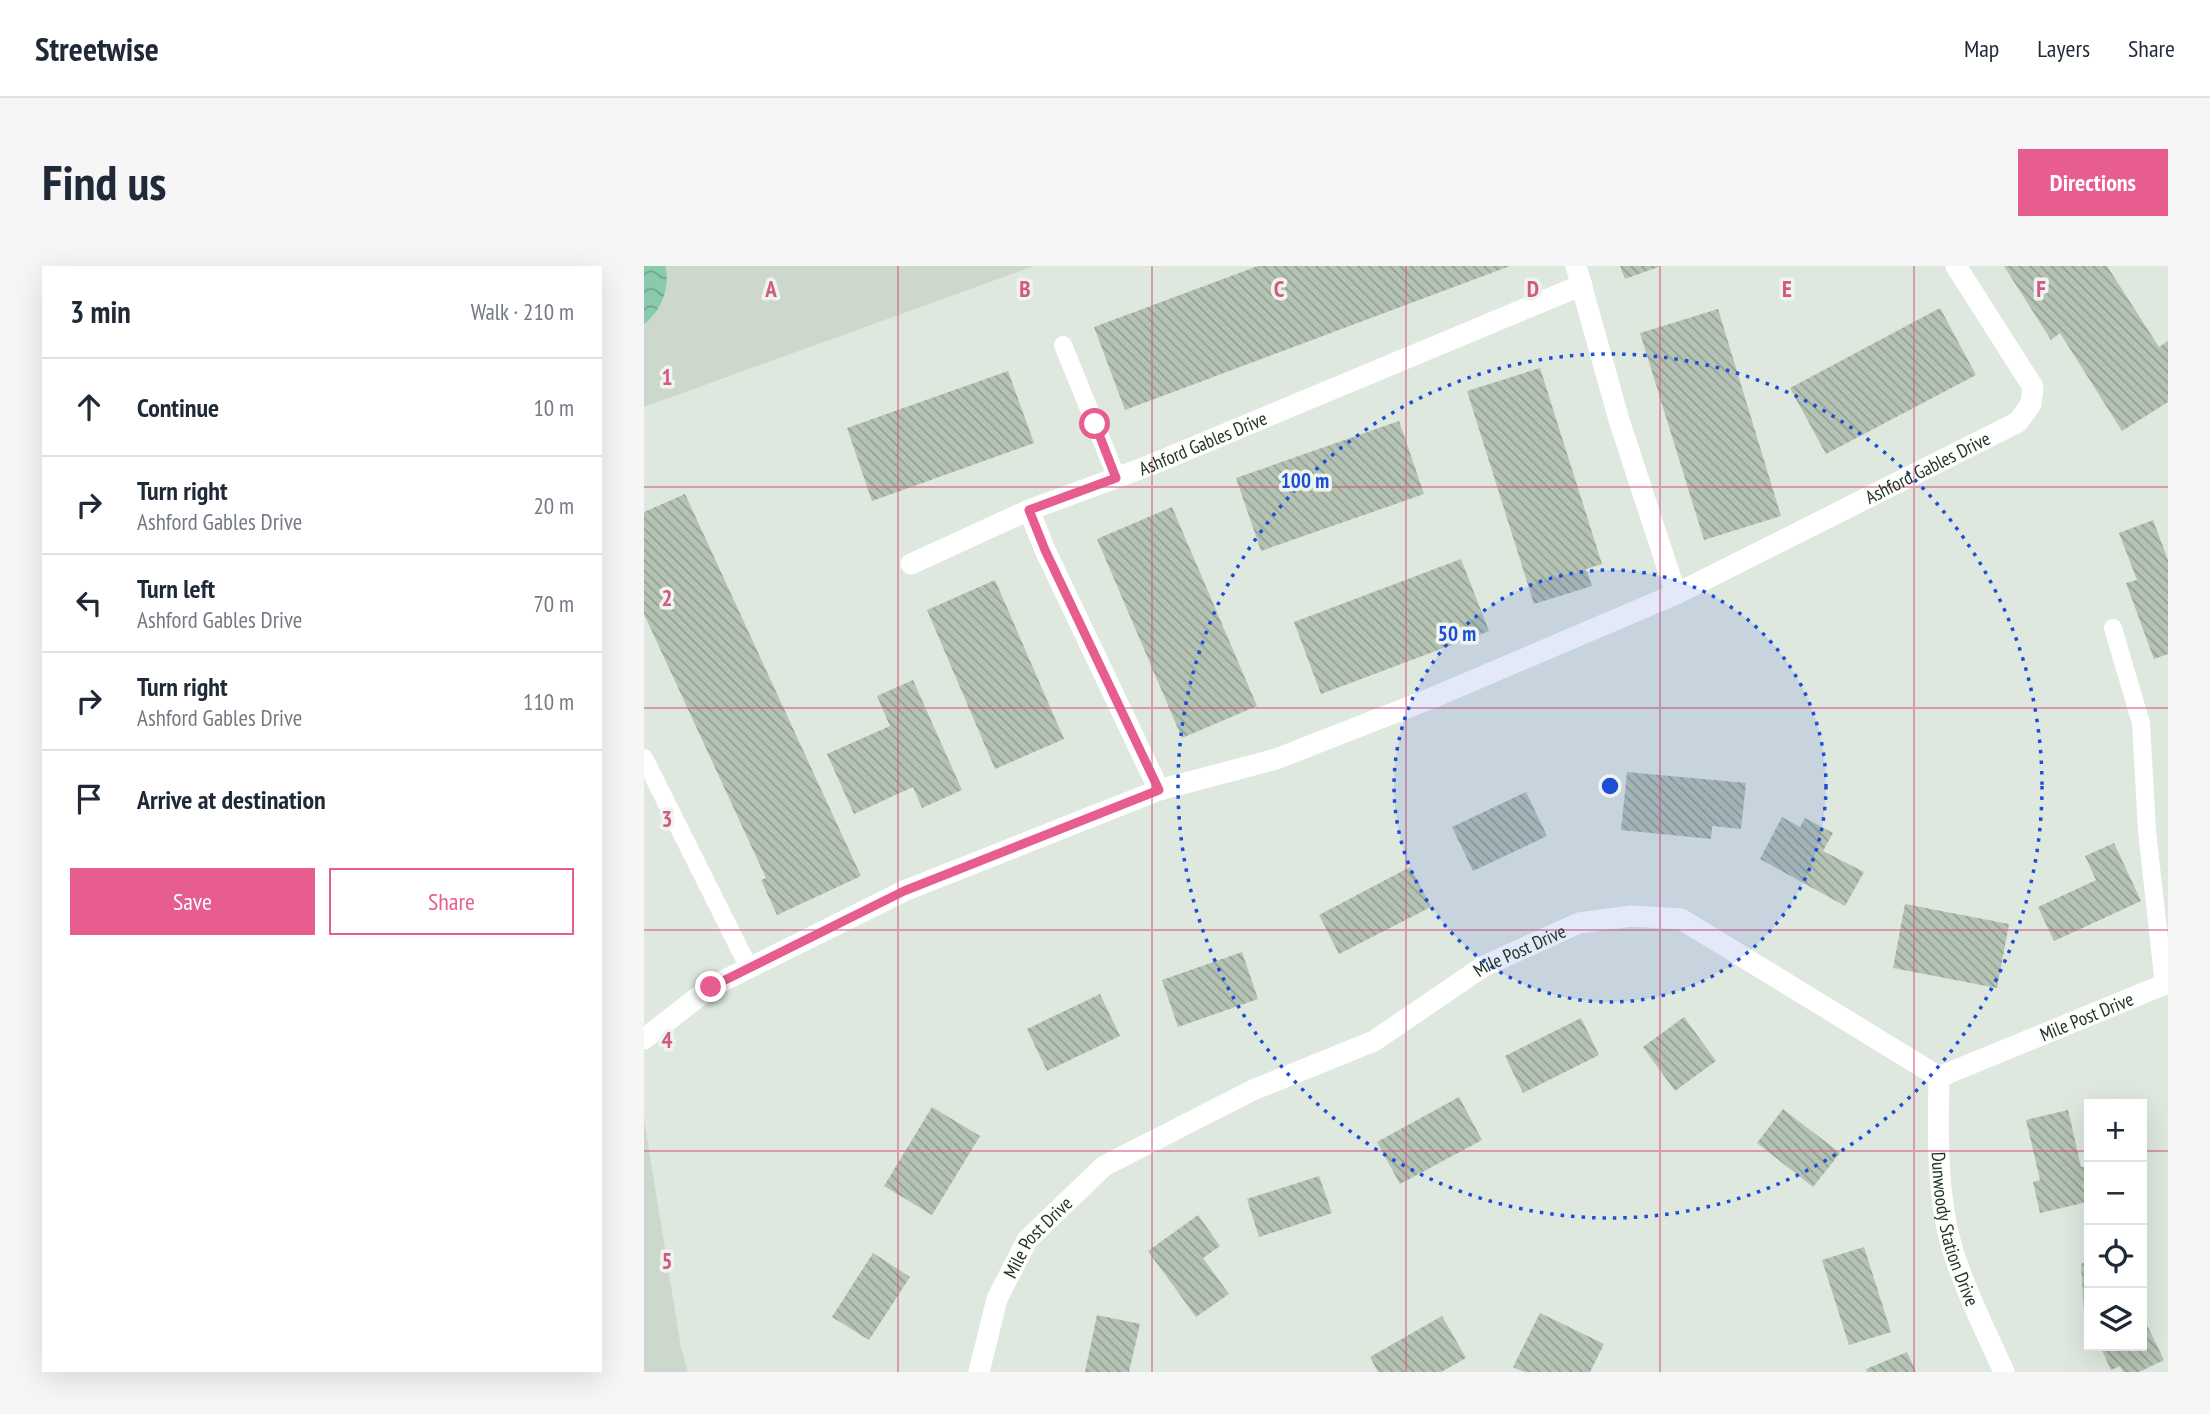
<!DOCTYPE html>
<html lang="en">
<head>
<meta charset="utf-8">
<style>
	:root { --surface:#fff; --page:#f6f6f7; --text:#1f2937; --muted:#747a83; --line:#e0e1e3; --accent:#e75d8f }
	body { margin:0; font-family:"PT Sans Narrow",sans-serif; background:var(--page); color:var(--text) }
	.controls { position:absolute; right:21px; bottom:21px; display:grid; overflow:hidden; border-radius:0px; box-shadow:0 7px 28px #0002 }
	.controls button { width:63px; height:63px; display:grid; place-items:center; padding:0; border:0; border-bottom:2px solid var(--line); background:var(--surface); color:var(--text); font:35px sans-serif }
	.stop { position:absolute; width:21px; height:21px; margin:-16px; border:5px solid #e75d8f; border-radius:50%; background:#fff }
	.stop.end { background:#e75d8f; border-color:#fff; box-shadow:0 2px 7px #0008 }
	.list { margin:0; padding:0; list-style:none }
	h2 { display:flex; justify-content:space-between; align-items:center; height:91px; margin:0; padding:0 28px; font-size:30px }
	h2 small { font-size:23px; font-weight:400; color:var(--muted) }
	.list li { display:grid; grid-template-columns:46px 1fr auto; gap:21px; align-items:center; box-sizing:border-box; height:98px; padding:0 28px; border-top:2px solid var(--line) }
	.list b { display:block; font-size:26px; white-space:nowrap }
	.list p { margin:0; font-size:23px; white-space:nowrap; color:var(--muted) }
	.list em { font-size:23px; font-style:normal; color:var(--muted) }
	.actions { display:flex; gap:14px; padding:21px 28px }
	.actions a { flex:1; padding:16px 0; border:2px solid var(--accent); border-radius:0px; text-align:center; font-size:24px; color:var(--accent) }
	.actions .main { background:var(--accent); color:#fff }
	.icon { flex:none; width:38px; height:38px; fill:none; stroke:currentColor; stroke-width:2; stroke-linecap:round; stroke-linejoin:round }
	.map { position:relative; flex:none; width:1524px; height:1106px; overflow:hidden; border-radius:0px }
	header { display:flex; align-items:center; gap:42px; box-sizing:border-box; height:98px; padding:0 35px; background:var(--surface); border-bottom:2px solid var(--line) }
	header strong { font-size:33px }
	nav { display:flex; gap:38px; margin-inline-start:auto; font-size:24px }
	.intro { display:flex; align-items:center; justify-content:space-between; box-sizing:border-box; height:168px; padding:0 42px }
	h1 { margin:0; font-size:49px }
	.button { padding:18px 32px; border-radius:0px; background:var(--accent); color:#fff; font-size:24px; font-weight:700 }
	main { display:flex; gap:42px; padding:0 42px }
	aside { flex:1; background:var(--surface); border-radius:0px; box-shadow:0 7px 28px #0002 }
	.map>svg:first-child { display:block }
	.built { fill:#cdd8cc }
	.water { fill:url(#water-waves) }
	.building { fill:url(#building-back-hatch) }
	.lines { fill:none; stroke-linecap:round; stroke-linejoin:round }
	.lane { stroke:#fff; stroke-width:18 }
	.street { stroke:#fff; stroke-width:21 }
	.route { stroke:#e75d8f; stroke-width:9 }
	.grid { fill:none; stroke:#d35984; stroke-width:2; stroke-opacity:0.55 }
	.ring { fill:none; stroke:#1d4ed8; stroke-width:3.5; stroke-dasharray:3.5 7 }
	.labels { text-anchor:middle; stroke-width:7; stroke-linejoin:round; paint-order:stroke }
	.street-label { font-size:19px; fill:#213724; stroke:#eff5ee }
	.grid-label { font-size:23px; text-anchor:middle; font-weight:bold; fill:#d35984; stroke:#eff5ee; stroke-width:7; stroke-linejoin:round; paint-order:stroke }
	.centre { fill:#1d4ed8; stroke:#eff5ee; stroke-width:3.5 }
	.ring-label { font-size:21px; text-anchor:middle; font-weight:bold; fill:#1d4ed8; stroke:#eff5ee; stroke-width:7; stroke-linejoin:round; paint-order:stroke }
</style>
</head>
<body>
<header>
<strong>Streetwise</strong>
<nav><a>Map</a><a>Layers</a><a>Share</a></nav>
</header>
<div class="intro"><h1>Find us</h1><a class="button">Directions</a></div>
<main>
<aside>
<h2>3 min<small>Walk · 210 m</small></h2>
<ul class="list">
<li><svg class="icon" aria-label="ahead" viewBox="0 0 24 24"><path d="M12 20V5M6 11l6-6 6 6"/></svg><div><b>Continue</b></div><em>10 m</em></li>
<li><svg class="icon" aria-label="right" viewBox="0 0 24 24"><path d="M7 20v-9h11M14 6l5 5-5 5"/></svg><div><b>Turn right</b><p>Ashford Gables Drive</p></div><em>20 m</em></li>
<li><svg class="icon" aria-label="left" viewBox="0 0 24 24"><path d="M17 20v-9H6M10 6l-5 5 5 5"/></svg><div><b>Turn left</b><p>Ashford Gables Drive</p></div><em>70 m</em></li>
<li><svg class="icon" aria-label="right" viewBox="0 0 24 24"><path d="M7 20v-9h11M14 6l5 5-5 5"/></svg><div><b>Turn right</b><p>Ashford Gables Drive</p></div><em>110 m</em></li>
<li><svg class="icon" aria-label="arrive" viewBox="0 0 24 24"><path d="M6 21V4h12l-3 4 3 4H6"/></svg><div><b>Arrive at destination</b></div></li>
</ul>
<div class="actions"><a class="main">Save</a><a>Share</a></div>
</aside>
<div class="map">
<svg width="1524" height="1106" viewBox="0 0 1524 1106">
	<defs>
		<pattern id="water-waves" width="16" height="10" patternUnits="userSpaceOnUse" patternTransform="scale(1.75)"><rect width="16" height="10" fill="#89caad"/><path d="M0 5q4-4 8 0t8 0" fill="none" stroke="#70a58d"/></pattern>
		<pattern id="building-back-hatch" width="6" height="6" patternUnits="userSpaceOnUse" patternTransform="scale(1.75)"><rect width="6" height="6" fill="#b5c3b4"/><path d="M-1 5l2 2M0 0l6 6M5-1l2 2" fill="none" stroke="#939f92"/></pattern>
	</defs>
	<rect width="100%" height="100%" fill="#dee8de"/>
	<path class="built" d="M0 0H390L0 141Z
		M0 853 37 1082 44 1106H0Z"/>
	<path class="water" d="M0 0H21C27 21 17 45 0 58Z"/>
	<path class="building" d="M614 0H866L481 144 450 61Z
		M976 0H1017L981 13Z
		M1360 0H1463L1515 81 1524 75V136L1478 165 1416 67 1407 74Z
		M1296 42 1332 109 1182 188 1146 122Z
		M1074 43 1137 250 1060 274 996 67Z
		M896 102 958 298 942 303 948 320 890 338 823 125Z
		M364 105 390 177 228 235 203 162Z
		M755 155 780 228 617 285 592 212Z
		M41 228 217 610 133 649 117 614 122 612 0 348V246Z
		M528 241 613 440 538 472 453 273Z
		M1509 254 1524 294V388L1510 393 1482 317 1493 314 1475 267Z
		M817 293 845 365 677 428 650 356Z
		M351 314 420 473 351 503 283 344Z
		M269 414 318 524 278 542 269 521 210 548 183 488 246 460 233 430Z
		M983 506 1102 517 1097 563 1068 560 1067 573 977 564Z
		M882 526 903 570 829 605 808 561Z
		M1138 551 1156 561 1161 552 1189 567 1179 585 1220 606 1201 640 1116 593Z
		M1470 577 1497 635 1410 675 1394 641 1452 614 1441 590Z
		M766 601 787 641 695 688 675 649Z
		M1261 638 1365 658 1353 722 1249 702Z
		M598 686 614 733 534 761 518 714Z
		M456 728 476 770 403 805 383 763Z
		M1040 751 1072 795 1031 825 999 781Z
		M937 752 955 789 879 827 861 790Z
		M815 831 838 874 756 918 733 876Z
		M288 841 336 870 288 949 240 920Z
		M1139 843 1196 887 1169 921 1113 877Z
		M1424 844 1437 901 1445 899V918L1439 919 1443 936 1396 947 1389 916 1396 914 1382 854Z
		M675 910 688 947 615 971 603 933Z
		M554 949 576 980 559 992 585 1028 552 1051 504 985Z
		M1220 981 1247 1066 1205 1079 1178 994Z
		M229 987 266 1011 225 1074 188 1051Z
		M1445 994V1058L1440 1046 1437 998Z
		M896 1047 960 1078 946 1106H880L869 1101Z
		M453 1049 496 1058 485 1106H441Z
		M1498 1049 1520 1094 1495 1106H1479L1476 1100 1467 1104 1456 1080H1498Z
		M798 1050 822 1092 797 1106H734L726 1091Z
		M1263 1086 1272 1106H1223L1222 1103Z"/>
	<g class="lines">
		<path class="lane" d="M419 79 473 212
			M1469 362 1497 457 1503 565 1520 719
			M0 492 105 702"/>
		<g class="street">
			<path d="M932 0 975 154 1032 328"/>
			<path d="M267 298 385 244"/>
			<path id="s1" d="M515 524 401 284 385 244 504 200 938 19"/>
			<path id="s2" d="M0 773 67 721 260 625 515 524 632 493 788 432 1032 328 1374 156 1387 138 1389 121 1312 0"/>
			<path id="s3" d="M1295 811C1294 868 1292 926 1308 982 1321 1024 1342 1066 1360 1106"/>
			<path id="s4" d="M335 1106 353 1033 383 974 460 900 609 824 730 775 840 700 935 657 987 650 1037 653 1295 811 1524 717"/>
		</g>
	</g>
	<g class="lines">
		<path class="route" d="M67 721 260 625 515 524 401 284 385 244 472 212 451 158"/>
	</g>
	<path class="grid" d="M254 0V1106M508 0V1106M762 0V1106M1016 0V1106M1270 0V1106M0 221H1524M0 442H1524M0 664H1524M0 885H1445M1498 885H1524"/>
	<circle cx="966" cy="520" r="216" fill="#1d4ed8" fill-opacity=".12"/>
	<g class="ring">
		<circle cx="966" cy="520" r="216"/>
		<circle cx="966" cy="520" r="432"/>
	</g>
	<g class="labels">
		<g class="street-label">
			<text dy="7" stroke="none"><textPath href="#s1" startOffset="495">Ashford Gables Drive</textPath></text>
			<text dy="7" stroke="none"><textPath href="#s2" startOffset="1410">Ashford Gables Drive</textPath></text>
			<text dy="7" stroke="none"><textPath href="#s4" startOffset="718">Mile Post Drive</textPath></text>
			<text dy="7" stroke="none"><textPath href="#s4" startOffset="1348">Mile Post Drive</textPath></text>
			<text dy="7" stroke="none"><textPath href="#s3" startOffset="154">Dunwoody Station Drive</textPath></text>
			<text dy="7" stroke="none"><textPath href="#s4" startOffset="150">Mile Post Drive</textPath></text>
		</g>
	</g>
	<g class="grid-label">
		<text x="127" y="31">A</text>
		<text x="381" y="31">B</text>
		<text x="635" y="31">C</text>
		<text x="889" y="31">D</text>
		<text x="1143" y="31">E</text>
		<text x="1397" y="31">F</text>
		<text x="23" y="119">1</text>
		<text x="23" y="340">2</text>
		<text x="23" y="561">3</text>
		<text x="23" y="782">4</text>
		<text x="23" y="1003">5</text>
	</g>
	<circle cx="966" cy="520" r="10" class="centre"/>
	<g class="ring-label">
		<text x="661" y="222">100 m</text>
		<text x="813" y="375">50 m</text>
	</g>
</svg>
<div class="controls">
<button>+</button>
<button>−</button>
<button><svg class="icon" aria-label="locate" viewBox="0 0 24 24"><circle cx="12" cy="12" r="6"/><path d="M12 2v4M12 18v4M2 12h4M18 12h4"/></svg></button>
<button><svg class="icon" aria-label="layers" viewBox="0 0 24 24"><path d="M12 4l9 5-9 5-9-5zM3 14l9 5 9-5"/></svg></button>
</div>
<div class="stop" style="left:451px;top:158px"></div>
<div class="stop end" style="left:67px;top:721px"></div>
</div>
</main>
</body>
</html>
